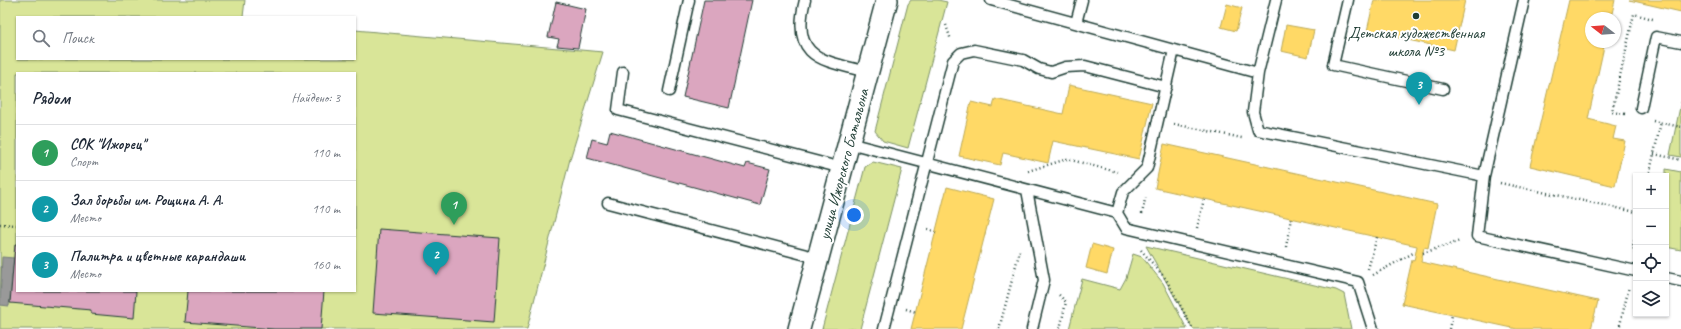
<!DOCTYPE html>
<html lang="ru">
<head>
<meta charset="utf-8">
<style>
	:root { --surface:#fff; --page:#f6f6f7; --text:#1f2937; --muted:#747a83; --line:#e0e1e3; --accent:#1f3d34 }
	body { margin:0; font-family:Caveat,sans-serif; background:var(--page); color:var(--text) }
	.controls { position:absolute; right:12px; bottom:12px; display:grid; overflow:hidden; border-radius:0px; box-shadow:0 1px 3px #0004 }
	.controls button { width:36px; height:36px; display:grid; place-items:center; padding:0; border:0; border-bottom:1px solid var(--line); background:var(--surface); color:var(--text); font:20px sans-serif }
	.compass { position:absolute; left:1585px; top:12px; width:36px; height:36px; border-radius:50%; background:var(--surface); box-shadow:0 1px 3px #0004; rotate:287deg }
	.you { position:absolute; left:854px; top:215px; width:14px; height:14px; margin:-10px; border:3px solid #fff; border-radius:50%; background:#1a73e8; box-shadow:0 0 0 6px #1a73e833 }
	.badge { display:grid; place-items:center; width:26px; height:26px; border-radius:50%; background:var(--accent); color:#fff; font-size:13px; font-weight:700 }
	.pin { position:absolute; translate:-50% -33px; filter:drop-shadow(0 1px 2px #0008) }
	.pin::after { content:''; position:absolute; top:21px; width:14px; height:12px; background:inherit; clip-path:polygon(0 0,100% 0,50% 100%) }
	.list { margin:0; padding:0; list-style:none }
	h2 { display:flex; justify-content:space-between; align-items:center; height:52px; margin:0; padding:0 16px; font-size:17px }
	h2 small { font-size:13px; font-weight:400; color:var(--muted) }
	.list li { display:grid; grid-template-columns:26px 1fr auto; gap:12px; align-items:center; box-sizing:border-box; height:56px; padding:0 16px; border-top:1px solid var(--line) }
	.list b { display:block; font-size:15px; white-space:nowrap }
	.list p { margin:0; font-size:13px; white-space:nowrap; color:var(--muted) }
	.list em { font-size:13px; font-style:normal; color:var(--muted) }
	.icon { flex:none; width:22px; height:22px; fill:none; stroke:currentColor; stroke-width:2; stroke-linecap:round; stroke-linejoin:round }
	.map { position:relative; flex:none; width:1681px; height:329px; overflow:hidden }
	.search { position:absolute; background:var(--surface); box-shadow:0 1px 3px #0004; left:16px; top:16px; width:340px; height:44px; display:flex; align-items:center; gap:10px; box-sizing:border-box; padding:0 14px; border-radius:0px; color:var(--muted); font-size:15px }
	.panel { position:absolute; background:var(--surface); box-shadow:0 1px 3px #0004; left:16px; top:72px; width:340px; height:220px; border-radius:0px }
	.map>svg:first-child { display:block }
	.green { fill:#d9e598; stroke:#7c9166; fill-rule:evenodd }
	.homes { fill:#ffd966; stroke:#bcaa57 }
	.industry { fill:#999; stroke:#747d7b }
	.building { fill:#dba6bf; stroke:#1f3d34 }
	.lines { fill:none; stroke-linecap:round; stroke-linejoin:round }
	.service-casing { stroke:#1f3d34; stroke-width:13 }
	.minor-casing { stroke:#1f3d34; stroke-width:24 }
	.path { stroke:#1f3d34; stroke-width:2.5; stroke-dasharray:1 3; stroke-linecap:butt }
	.service { stroke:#fff; stroke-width:10 }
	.minor { stroke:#fff; stroke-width:21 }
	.poi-dot { fill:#1f3d34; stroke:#fff; stroke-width:1.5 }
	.labels { text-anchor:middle; stroke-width:4; stroke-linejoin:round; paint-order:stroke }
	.poi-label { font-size:16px; fill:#1f3d34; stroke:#fff }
	.street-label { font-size:16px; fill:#1f3d34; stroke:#fff }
</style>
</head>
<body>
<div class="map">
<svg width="1681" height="329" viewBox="0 0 1681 329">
	<rect width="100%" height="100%" fill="#fff"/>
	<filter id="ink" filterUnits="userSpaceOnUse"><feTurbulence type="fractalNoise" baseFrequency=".025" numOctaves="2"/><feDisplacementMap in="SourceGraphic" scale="8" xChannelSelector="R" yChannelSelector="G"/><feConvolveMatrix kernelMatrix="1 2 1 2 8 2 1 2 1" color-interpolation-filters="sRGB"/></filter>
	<g filter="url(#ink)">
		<path class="green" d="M0 0H245L243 17H17V59H355V30L603 52 570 159 527 329H0ZM17 73H355V291H17Z
			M911 0H938L947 2 908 148 883 141 875 131 908 4Z
			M1681 102V157L1670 155Z
			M873 162 902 169 860 329H822L865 167Z
			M1666 169 1681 172V250L1666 247Z
			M1146 246 1336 290 1344 294 1351 329H1193Z
			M1133 254 1142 257 1163 283 1187 329H1069L1082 279 1120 289 1126 278Z"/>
		<path class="homes" d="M1374 0H1465L1454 50 1367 31Z
			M1569 0H1615L1611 18H1591V42H1605L1588 119 1616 126 1613 139 1625 141 1615 186 1530 166Z
			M1629 0H1681V12Z
			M1227 4 1242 8 1236 31 1221 27Z
			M1286 25 1314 30 1308 57 1281 51Z
			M1069 85 1152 103 1139 159 1053 141 1048 163 1003 153 1000 165 959 156 971 102 993 107 995 99 1063 114Z
			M1164 144 1437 204 1428 248 1424 247 1421 262 1598 301 1591 329H1517L1402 304 1412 260 1414 261 1417 246 1155 188Z
			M947 187 994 199 961 329H911Z
			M1092 244 1113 250 1107 274 1086 268Z"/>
		<path class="industry" d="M2 257 14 258 9 306 0 305Z"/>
		<path class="building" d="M704 0H752L729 108 683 97Z
			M556 2 586 9 578 48 557 46 559 39 548 37Z
			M610 131 745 168 747 163 770 169 760 205 587 158 592 139 607 143Z
			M379 229 500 238 494 322 373 313Z
			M15 244H17V291H136L134 318 91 314V310L10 303Z
			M188 291H324L321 329H274L185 322Z"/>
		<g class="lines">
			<defs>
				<path id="service" d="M805 0C790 59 822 60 867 72
					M991 0 1258 73 1253 112 1258 130 1484 176 1524 0
					M1348 0 1333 65 1443 89
					M1076 23 1082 0
					M623 72 618 110 842 168
					M1258 73 1276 0
					M669 91 689 0
					M1641 108 1656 37 1681 42
					M849 143 1117 213 1126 228 1358 282 1373 329
					M1484 176 1477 236 1636 271
					M1027 190 1044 280 1032 329
					M608 203 818 258
					M1117 213 1123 192 1147 168 1174 50
					M1666 278 1681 281
					M884 329 953 61 961 53 974 50 1023 60 1039 69 1051 72 1066 67 1085 66 1166 87"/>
				<path id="minor" d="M799 329 887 0"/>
			</defs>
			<use href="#service" class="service-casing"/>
			<use href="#minor" class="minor-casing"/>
			<path class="path" d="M946 25 951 40
				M1625 114 1612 112 1634 14 1653 19
				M1653 121 1681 127
				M1174 124 1242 138
				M1654 154 1681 160
				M1028 171 1067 159 1117 172
				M1649 176 1661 122
				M1500 183 1636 212
				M1142 214 1146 195
				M0 224 17 225
				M1197 228 1204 199
				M928 229 936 232
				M1286 247 1291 218
				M1141 250 1166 279 1193 329
				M1423 253 1460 241
				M1635 253 1633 246 1636 234
				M1368 269 1377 237
				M1373 275 1415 252
				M1059 295 1066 302 1060 329
				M906 309 916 312
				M999 329 1020 250
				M1449 329 1452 315
				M1619 329 1629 287"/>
			<use href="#service" class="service"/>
			<use href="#minor" class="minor"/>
		</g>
	</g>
	<circle class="poi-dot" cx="1416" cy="16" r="4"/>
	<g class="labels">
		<g class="poi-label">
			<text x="1416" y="38">Детская художественная<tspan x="1416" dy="18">школа №3</tspan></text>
		</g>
		<g class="street-label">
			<text transform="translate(843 164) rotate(-75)" y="6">улица Ижорского Батальона</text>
		</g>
	</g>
</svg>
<div class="controls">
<button>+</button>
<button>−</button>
<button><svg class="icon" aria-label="locate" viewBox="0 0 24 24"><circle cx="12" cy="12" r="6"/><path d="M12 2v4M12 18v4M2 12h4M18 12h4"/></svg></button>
<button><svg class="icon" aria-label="layers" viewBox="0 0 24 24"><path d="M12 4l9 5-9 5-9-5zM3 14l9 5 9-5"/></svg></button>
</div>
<svg class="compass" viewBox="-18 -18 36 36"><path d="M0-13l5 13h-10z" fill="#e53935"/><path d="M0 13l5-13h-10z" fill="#747a83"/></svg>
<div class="you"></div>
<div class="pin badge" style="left:454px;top:225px;background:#2e9e5b">1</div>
<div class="pin badge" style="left:436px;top:275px;background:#0f9aa8">2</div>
<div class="pin badge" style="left:1419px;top:105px;background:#0f9aa8">3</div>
<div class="search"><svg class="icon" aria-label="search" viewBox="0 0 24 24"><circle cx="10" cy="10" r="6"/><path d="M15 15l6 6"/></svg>Поиск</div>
<section class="panel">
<h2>Рядом<small>Найдено: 3</small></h2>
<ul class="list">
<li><span class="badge" style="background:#2e9e5b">1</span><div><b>СОК &quot;Ижорец&quot;</b><p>Спорт</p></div><em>110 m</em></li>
<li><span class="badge" style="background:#0f9aa8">2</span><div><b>Зал борьбы им. Рощина А. А.</b><p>Место</p></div><em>110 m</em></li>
<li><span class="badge" style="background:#0f9aa8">3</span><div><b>Палитра и цветные карандаши</b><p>Место</p></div><em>160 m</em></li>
</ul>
</section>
</div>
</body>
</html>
